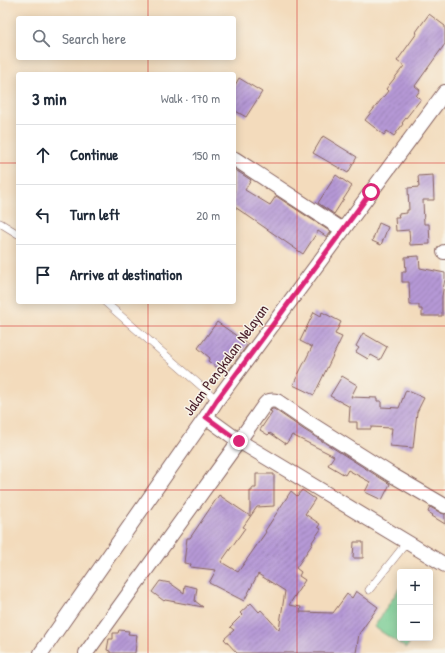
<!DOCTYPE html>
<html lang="en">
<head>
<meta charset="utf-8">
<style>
	:root { --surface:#fff; --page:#f2f2f3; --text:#1f2937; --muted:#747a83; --line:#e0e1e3 }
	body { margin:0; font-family:"Patrick Hand",sans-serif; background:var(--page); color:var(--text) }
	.controls { position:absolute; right:12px; bottom:12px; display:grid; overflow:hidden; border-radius:4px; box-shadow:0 2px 10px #0003 }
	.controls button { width:36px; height:36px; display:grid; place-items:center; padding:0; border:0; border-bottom:1px solid var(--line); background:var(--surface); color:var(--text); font:20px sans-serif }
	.stop { position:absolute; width:12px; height:12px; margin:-9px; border:3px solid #db2777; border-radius:50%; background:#fff }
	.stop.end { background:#db2777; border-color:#fff; box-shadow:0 1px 4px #0008 }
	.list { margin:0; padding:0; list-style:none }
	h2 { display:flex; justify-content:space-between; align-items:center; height:52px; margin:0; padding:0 16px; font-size:17px }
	h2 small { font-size:13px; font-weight:400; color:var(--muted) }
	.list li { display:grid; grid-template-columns:26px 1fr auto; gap:12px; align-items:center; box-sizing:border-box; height:60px; padding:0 16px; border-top:1px solid var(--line) }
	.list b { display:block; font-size:15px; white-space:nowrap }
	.list em { font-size:13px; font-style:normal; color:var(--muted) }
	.icon { flex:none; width:22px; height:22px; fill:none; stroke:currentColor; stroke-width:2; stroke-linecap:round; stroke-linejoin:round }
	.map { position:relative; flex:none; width:445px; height:653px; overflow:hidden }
	.search { position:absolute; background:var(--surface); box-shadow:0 2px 10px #0003; left:16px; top:16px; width:220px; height:44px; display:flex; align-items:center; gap:10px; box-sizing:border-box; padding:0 14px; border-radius:4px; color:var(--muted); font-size:15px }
	.panel { position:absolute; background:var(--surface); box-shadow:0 2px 10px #0003; left:16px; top:72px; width:220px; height:232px; border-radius:4px }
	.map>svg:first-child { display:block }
	.pitch { fill:#72ca90; stroke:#5e745e }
	.building { fill:url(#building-hatch) }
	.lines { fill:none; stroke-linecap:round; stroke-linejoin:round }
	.service-casing { stroke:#85615e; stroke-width:8 }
	.minor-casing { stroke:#85615e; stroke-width:16 }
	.service { stroke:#fff; stroke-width:7 }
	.minor { stroke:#fff; stroke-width:14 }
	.route { stroke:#db2777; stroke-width:5 }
	.grid { fill:none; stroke:#d62828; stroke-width:1; stroke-opacity:0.55 }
	.labels { text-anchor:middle; stroke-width:3; stroke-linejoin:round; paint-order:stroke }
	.street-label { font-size:15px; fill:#4a1f2b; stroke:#f7f3e8 }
</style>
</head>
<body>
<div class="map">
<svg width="445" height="653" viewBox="0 0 445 653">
	<defs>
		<pattern id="building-hatch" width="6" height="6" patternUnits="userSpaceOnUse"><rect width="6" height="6" fill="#b599d6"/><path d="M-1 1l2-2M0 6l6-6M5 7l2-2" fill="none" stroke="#957cae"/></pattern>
	</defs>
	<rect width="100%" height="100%" fill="#f7f3e8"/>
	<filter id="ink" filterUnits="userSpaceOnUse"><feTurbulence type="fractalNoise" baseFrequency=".025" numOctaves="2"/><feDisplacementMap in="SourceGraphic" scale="8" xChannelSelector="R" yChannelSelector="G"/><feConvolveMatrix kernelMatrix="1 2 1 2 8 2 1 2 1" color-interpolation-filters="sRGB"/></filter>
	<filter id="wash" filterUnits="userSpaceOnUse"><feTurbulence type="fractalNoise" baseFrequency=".012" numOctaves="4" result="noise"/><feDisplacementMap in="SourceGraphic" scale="16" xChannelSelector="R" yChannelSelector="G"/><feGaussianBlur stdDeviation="0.9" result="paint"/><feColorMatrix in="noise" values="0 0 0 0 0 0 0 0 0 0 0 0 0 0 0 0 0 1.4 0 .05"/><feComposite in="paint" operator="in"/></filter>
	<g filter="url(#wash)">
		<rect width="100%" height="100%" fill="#f3dbbc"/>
		<path class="pitch" d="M400 587V638H413L406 648 374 627Z"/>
		<g id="blocks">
			<path class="building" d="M429 14 445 26V44L415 86 420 90 416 96 421 99 402 123 403 124 394 136 387 131 384 135 365 120 388 91 386 89 404 66 397 61 417 33 416 32Z
				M239 78 262 92 246 117 234 110V87Z
				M323 136 357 157 348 173 313 153Z
				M234 169 251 180 245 190 270 205 276 196 331 232 327 237 318 231 303 254 235 207 234 209Z
				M336 175 352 186 334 214 318 203Z
				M433 175 434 200H423L424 224H429L430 244 410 245 409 230 396 231 395 217H399L398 214 407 213V210H409L408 188 419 187 418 176Z
				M379 223 388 227 381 245 372 241Z
				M419 256 420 268 445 273V279L442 296V316H422V309H419V305H410L409 282H402V272H406L405 257Z
				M314 312 321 316 322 312 341 322 335 334 342 337 314 395 293 385 312 347 300 341Z
				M217 322 248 344 226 374 208 361 210 358 198 348Z
				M363 333 387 347 380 360 371 355 368 359 356 352 359 348 356 346Z
				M342 376 357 385 351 397 377 398V401H381V407L399 408 406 390 424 398 417 412 413 448 390 446 392 428 371 427V429H357V422H349L350 407 330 396Z
				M272 409H274L303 429 390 484 382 500 365 492 370 482 348 470 345 475 328 465 334 456 292 435 286 444 270 433 268 435 260 430 272 412 270 411Z
				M256 474H274V506L257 507 243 527 245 528 221 562 238 572 266 532 265 531 291 491 297 496 302 490 315 499 305 514 320 524 318 527 321 529 312 542 313 543 296 568 301 572 299 576 305 580 289 605 301 607 300 612 333 613 347 594 352 598 356 591 378 607 359 634 356 653H237L224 639 234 630 230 627 242 615 240 613 251 603 259 612 261 610 279 630 285 591 258 574 244 601 209 583 216 570 190 567 191 564 184 563 187 538H190L219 495 250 516V491H252V488H256Z
				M430 507 441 513 445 514V524L432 516 433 515 428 512Z
				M354 542H363V558H353Z
				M160 581 170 583 184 593 185 585 197 588 195 601 203 607 165 600 164 601 152 592Z
				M119 630 129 631 128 634 137 635 135 653H110V651L107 650 109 639H113V633H118Z"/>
		</g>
	</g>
	<g filter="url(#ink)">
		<use href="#blocks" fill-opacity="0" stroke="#85615e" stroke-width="1"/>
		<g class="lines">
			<defs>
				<path id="service" d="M0 223 18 234
					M105 302 217 400
					M369 590 407 542"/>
				<path id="minor" d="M235 159 343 230
					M444 252H445
					M206 417 239 441 445 565
					M41 653 206 417 217 400 445 92
					M86 653 239 441 265 404C268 400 272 400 277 401L308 422 392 475 445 506"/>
			</defs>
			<use href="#service" class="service-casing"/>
			<use href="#minor" class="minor-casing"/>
			<use href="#service" class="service"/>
			<use href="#minor" class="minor"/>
		</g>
	</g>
	<g class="lines" filter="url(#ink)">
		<path class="route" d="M239 441 206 417 217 400 371 192"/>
	</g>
	<path class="grid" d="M148 0V18M297 0V653M148 58V74M0 163H18M234 163H445M148 302V653M0 326H445M0 490H445"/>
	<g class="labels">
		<g class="street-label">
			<text transform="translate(226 360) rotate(-54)" y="5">Jalan Pengkalan Nelayan</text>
		</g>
	</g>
</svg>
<div class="controls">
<button>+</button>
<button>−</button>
</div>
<div class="stop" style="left:371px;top:192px"></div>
<div class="stop end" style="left:239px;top:441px"></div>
<div class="search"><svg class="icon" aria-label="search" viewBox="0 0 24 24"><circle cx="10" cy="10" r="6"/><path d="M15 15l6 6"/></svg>Search here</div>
<section class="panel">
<h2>3 min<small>Walk · 170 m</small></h2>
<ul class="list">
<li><svg class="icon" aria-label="ahead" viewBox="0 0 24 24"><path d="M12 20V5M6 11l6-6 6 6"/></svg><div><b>Continue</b></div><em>150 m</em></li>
<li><svg class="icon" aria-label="left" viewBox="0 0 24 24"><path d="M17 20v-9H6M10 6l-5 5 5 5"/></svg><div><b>Turn left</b></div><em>20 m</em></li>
<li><svg class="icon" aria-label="arrive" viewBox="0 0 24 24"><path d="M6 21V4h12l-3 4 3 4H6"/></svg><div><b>Arrive at destination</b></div></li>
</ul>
</section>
</div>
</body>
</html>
